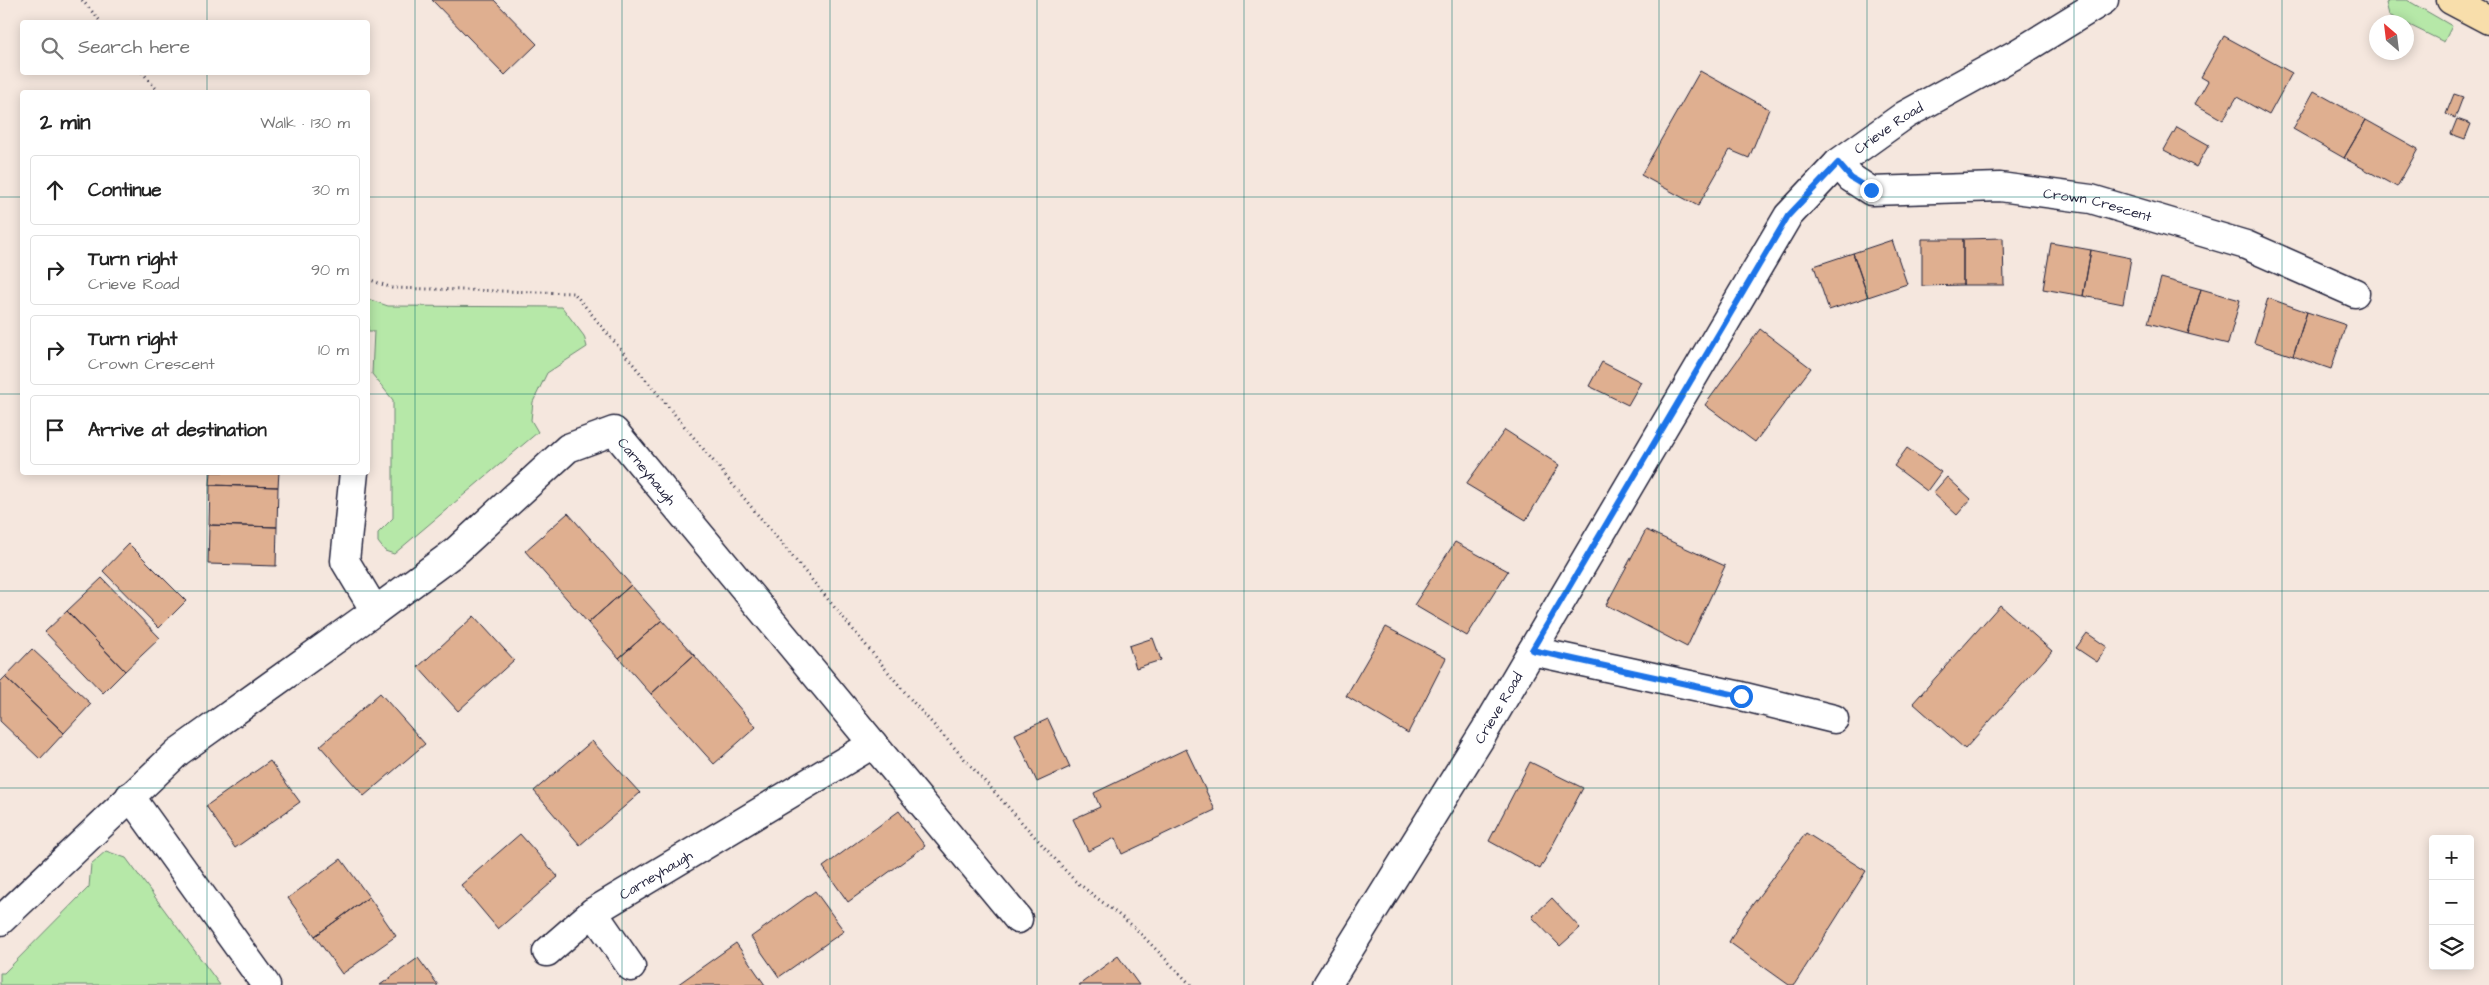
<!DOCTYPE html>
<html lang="en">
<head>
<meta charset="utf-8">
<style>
	:root { --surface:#fff; --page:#f2f2f2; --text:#222; --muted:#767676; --line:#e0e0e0 }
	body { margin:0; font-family:"Architects Daughter",sans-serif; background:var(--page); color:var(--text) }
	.controls { position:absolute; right:15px; bottom:15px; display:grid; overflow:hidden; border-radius:5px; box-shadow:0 2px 12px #0003 }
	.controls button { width:45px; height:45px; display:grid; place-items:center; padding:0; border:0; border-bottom:1px solid var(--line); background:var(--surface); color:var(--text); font:25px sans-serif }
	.compass { position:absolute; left:2369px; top:15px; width:45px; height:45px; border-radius:50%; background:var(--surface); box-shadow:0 2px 12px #0003; rotate:332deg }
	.stop { position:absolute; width:15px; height:15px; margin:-11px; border:4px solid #1a73e8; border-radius:50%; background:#fff }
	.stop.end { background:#1a73e8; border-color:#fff; box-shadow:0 1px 5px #0008 }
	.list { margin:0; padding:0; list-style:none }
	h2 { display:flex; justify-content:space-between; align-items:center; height:65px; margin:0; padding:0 20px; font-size:21px }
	h2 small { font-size:16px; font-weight:400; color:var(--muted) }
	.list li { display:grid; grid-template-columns:32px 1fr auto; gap:15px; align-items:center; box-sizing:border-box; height:70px; margin:0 10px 10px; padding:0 10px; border:1px solid var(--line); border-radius:5px }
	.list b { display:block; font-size:19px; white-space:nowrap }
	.list p { margin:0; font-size:16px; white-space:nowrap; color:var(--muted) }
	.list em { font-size:16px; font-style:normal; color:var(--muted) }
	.icon { flex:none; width:28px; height:28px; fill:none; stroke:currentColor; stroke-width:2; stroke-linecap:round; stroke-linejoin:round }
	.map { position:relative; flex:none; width:2489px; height:985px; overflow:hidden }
	.search { position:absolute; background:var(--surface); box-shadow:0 2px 12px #0003; left:20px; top:20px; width:350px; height:55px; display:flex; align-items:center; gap:12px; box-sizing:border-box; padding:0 18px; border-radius:5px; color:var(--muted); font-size:19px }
	.panel { position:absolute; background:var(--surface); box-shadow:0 2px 12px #0003; left:20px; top:90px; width:350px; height:385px; border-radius:5px }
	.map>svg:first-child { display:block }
	.green { fill:#b6e8a8; stroke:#6c8572 }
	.building { fill:#dfaf90; stroke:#22223b }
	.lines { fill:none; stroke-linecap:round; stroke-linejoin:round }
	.minor-casing { stroke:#22223b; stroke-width:31 }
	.major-casing { stroke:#22223b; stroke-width:31 }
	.path { stroke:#22223b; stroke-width:3; stroke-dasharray:1 4; stroke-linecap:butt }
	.minor { stroke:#fff; stroke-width:28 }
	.major { stroke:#f8deab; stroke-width:28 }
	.route { stroke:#1a73e8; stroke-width:6 }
	.grid { fill:none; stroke:#0f766e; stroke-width:1; stroke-opacity:0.55 }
	.labels { text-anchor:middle; stroke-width:4; stroke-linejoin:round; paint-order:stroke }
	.street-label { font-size:14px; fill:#22223b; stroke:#fff }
</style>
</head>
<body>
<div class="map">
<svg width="2489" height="985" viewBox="0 0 2489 985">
	<rect width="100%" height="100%" fill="#f5e7de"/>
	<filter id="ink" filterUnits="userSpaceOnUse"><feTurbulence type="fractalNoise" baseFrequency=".02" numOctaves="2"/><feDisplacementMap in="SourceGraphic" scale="10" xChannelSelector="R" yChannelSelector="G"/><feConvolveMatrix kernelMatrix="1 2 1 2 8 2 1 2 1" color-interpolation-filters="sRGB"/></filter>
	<g filter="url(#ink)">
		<path class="green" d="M2389 0H2407L2452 26 2444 42 2389 15 2386 3Z
			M368 299 388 306 562 307 584 336 587 347 547 373 533 402 531 420 538 432 394 554 385 551 378 542V533L393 518V400L372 374 374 331H368Z
			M106 851 126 858 220 985H0V973H4L89 887 91 864Z"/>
		<path class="building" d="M432 0H494L537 44 505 75Z
			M2224 36 2292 73 2269 115 2237 97 2223 120 2195 104 2208 81 2201 77Z
			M1700 71 1769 109 1749 158 1730 150 1698 206 1641 175Z
			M2314 91 2366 120 2344 158 2293 129Z
			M2454 94 2463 97 2455 118 2446 114Z
			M2457 119 2471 124 2465 139 2451 134Z
			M2366 120 2418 149 2397 187 2344 158Z
			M2177 127 2209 145 2196 167 2164 150Z
			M2003 238 2004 285H1963V239Z
			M1922 239H1963V285L1922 286Z
			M1892 240 1907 284 1868 297 1853 253Z
			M2051 243 2091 250 2083 296 2043 289Z
			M2091 250 2131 258 2123 304 2083 296Z
			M1853 253 1868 297 1829 310 1814 266Z
			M2161 278 2201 289 2188 334 2148 323Z
			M2201 289 2240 300 2228 344 2188 334Z
			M2268 298 2307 312 2293 356 2254 343Z
			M2307 312 2346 325 2331 369 2293 356Z
			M1760 329 1811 368 1755 442 1705 405Z
			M1602 362 1641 382 1628 405 1589 386Z
			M1505 430 1559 465 1526 520 1466 484Z
			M1907 448 1941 472 1927 491 1894 466Z
			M211 472H279L278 487 210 485Z
			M1947 477 1971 499 1957 515 1933 493Z
			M210 485 278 487 277 527 209 525Z
			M568 513 631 585 588 623 525 551Z
			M209 525 277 527 276 566 208 564Z
			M1646 530 1725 566 1687 647 1606 605Z
			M1455 542 1508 571 1467 636 1414 605Z
			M129 544 186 601 159 628 103 571Z
			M102 578 160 638 125 671 67 611Z
			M631 585 662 620 619 658 588 623Z
			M2000 605 2052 651 1965 749 1913 703Z
			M67 611 125 671 103 693 45 632Z
			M474 616 514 660 458 711 418 667Z
			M662 620 694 655 651 694 619 658Z
			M1386 627 1446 658 1408 733 1346 696Z
			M2087 633 2107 647 2097 662 2076 648Z
			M1153 638 1161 660 1136 668 1129 646Z
			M32 649 91 704 64 733 5 677Z
			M694 655 756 727 714 764 651 694Z
			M5 677 64 733 40 759 0 721V682Z
			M380 693 425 744 364 796 320 746Z
			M1048 719 1070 767 1037 782 1015 734Z
			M592 741 640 793 580 845 534 791Z
			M1186 749 1215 810 1122 854 1115 838 1088 851 1073 819 1100 807 1094 793Z
			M270 761 300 802 235 848 206 806Z
			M1530 762 1583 788 1540 869 1489 841Z
			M899 811 925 846 848 902 823 867Z
			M1806 833 1866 871 1794 985H1789L1729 942 1744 916Z
			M520 834 558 877 498 929 461 885Z
			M341 859 369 897 315 936 288 898Z
			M815 891 844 931 779 977 751 937Z
			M369 897 396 936 342 974 315 936Z
			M1552 898 1580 928 1560 946 1532 917Z
			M736 943 765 985H677Z
			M1118 956 1139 985H1079Z
			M418 958 438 985H380Z"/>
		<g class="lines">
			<defs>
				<g id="minor">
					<path id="s1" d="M1838 163 1851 178 1871 191 2000 187 2091 199 2246 245 2355 293"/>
					<path id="s2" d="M375 611 455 552 568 448 614 431 1018 919"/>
					<path d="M1532 651 1741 696 1834 719"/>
					<path d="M130 796 266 985"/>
					<path d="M593 912 631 967"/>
					<path d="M0 921 178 752 375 611 345 561 354 472"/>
					<path id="s3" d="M547 952 593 912 873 744"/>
					<path id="s4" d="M1327 985 1484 732 1788 216 1838 163 1905 115 2018 53 2104 0"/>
				</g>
				<path id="major" d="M2451 0 2489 20"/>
			</defs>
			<use href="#minor" class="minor-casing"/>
			<use href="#major" class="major-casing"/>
			<path class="path" d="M82 0 101 22
				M142 72 159 92
				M368 279 392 288 574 293 913 702 1074 880 1133 926 1191 985"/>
			<use href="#minor" class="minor"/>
			<use href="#major" class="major"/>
		</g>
	</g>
	<g class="lines" filter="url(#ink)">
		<path class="route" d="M1741 696 1532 650 1788 216 1838 163 1851 178 1871 190"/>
	</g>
	<path class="grid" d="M207 0V22M415 0V985M622 0V985M830 0V985M1037 0V985M1244 0V985M1452 0V985M1659 0V985M1867 0V985M2074 0V985M2282 0V985M207 72V92M0 197H22M368 197H2489M0 394H22M368 394H2489M207 472V985M0 591H2489M0 788H2489"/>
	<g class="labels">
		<g class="street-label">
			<text dy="5" stroke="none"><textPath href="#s4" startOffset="1031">Crieve Road</textPath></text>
			<text dy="5" stroke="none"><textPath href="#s1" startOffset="272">Crown Crescent</textPath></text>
			<text dy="5" stroke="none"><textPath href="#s2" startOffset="354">Carneyhaugh</textPath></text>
			<text dy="5" stroke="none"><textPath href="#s4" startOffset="326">Crieve Road</textPath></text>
			<text dy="5" stroke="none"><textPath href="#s3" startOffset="134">Carneyhaugh</textPath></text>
		</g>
	</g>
</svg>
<div class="controls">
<button>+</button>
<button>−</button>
<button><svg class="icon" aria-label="layers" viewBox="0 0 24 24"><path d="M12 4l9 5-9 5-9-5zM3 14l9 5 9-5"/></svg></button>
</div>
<svg class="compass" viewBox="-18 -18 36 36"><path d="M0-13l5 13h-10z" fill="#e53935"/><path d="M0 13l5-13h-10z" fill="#767676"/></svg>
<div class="stop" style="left:1741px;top:696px"></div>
<div class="stop end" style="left:1871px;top:190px"></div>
<div class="search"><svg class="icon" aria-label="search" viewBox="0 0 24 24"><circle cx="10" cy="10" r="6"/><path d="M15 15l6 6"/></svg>Search here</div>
<section class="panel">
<h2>2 min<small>Walk · 130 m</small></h2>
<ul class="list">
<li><svg class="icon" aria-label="ahead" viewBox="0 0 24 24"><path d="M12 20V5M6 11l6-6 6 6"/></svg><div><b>Continue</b></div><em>30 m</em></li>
<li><svg class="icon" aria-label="right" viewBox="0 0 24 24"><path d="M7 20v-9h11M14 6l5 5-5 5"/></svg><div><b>Turn right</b><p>Crieve Road</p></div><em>90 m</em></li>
<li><svg class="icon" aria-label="right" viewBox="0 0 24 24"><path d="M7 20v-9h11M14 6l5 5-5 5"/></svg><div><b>Turn right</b><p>Crown Crescent</p></div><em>10 m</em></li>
<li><svg class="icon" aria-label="arrive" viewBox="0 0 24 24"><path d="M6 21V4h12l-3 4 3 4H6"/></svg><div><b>Arrive at destination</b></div></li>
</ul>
</section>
</div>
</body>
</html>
